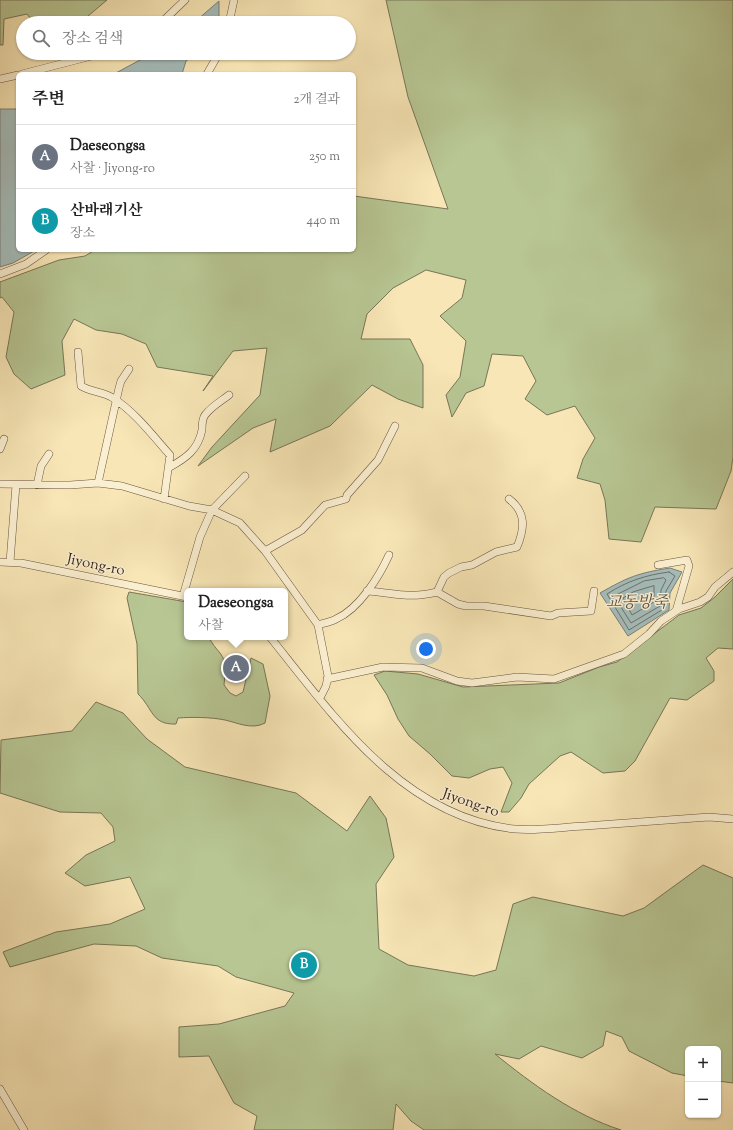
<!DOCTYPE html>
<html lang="ko">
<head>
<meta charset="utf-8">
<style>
	:root { --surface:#fff; --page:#f2f2f2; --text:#222; --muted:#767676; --line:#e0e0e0; --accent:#8f2418 }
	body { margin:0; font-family:"Sorts Mill Goudy","Noto Serif KR",serif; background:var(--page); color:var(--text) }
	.controls { position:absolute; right:12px; bottom:12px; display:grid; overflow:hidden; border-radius:6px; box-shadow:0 1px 3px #0004 }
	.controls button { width:36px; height:36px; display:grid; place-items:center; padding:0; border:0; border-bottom:1px solid var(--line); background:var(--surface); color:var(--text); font:20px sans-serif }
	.you { position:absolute; left:426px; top:649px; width:14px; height:14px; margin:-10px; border:3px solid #fff; border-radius:50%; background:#1a73e8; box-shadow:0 0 0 6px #1a73e833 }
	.badge { display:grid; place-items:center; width:26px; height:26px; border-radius:50%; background:var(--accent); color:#fff; font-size:13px; font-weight:700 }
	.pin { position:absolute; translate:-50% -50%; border:2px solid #fff; box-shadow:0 1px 4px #0006 }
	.popup { position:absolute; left:184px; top:588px; width:104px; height:52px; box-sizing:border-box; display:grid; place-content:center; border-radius:6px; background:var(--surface); filter:drop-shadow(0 1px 3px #0005); font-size:13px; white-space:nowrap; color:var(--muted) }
	.popup b { font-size:15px; color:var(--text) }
	.popup::after { content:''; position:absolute; left:50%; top:100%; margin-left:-8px; border:8px solid transparent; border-top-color:var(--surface) }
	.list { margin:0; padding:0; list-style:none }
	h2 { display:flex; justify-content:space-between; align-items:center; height:52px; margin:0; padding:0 16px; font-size:17px }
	h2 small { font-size:13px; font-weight:400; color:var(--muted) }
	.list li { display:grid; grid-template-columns:26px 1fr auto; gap:12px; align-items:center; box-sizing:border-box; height:64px; padding:0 16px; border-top:1px solid var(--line) }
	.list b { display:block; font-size:15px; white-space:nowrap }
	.list p { margin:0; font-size:13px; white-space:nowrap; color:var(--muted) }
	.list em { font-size:13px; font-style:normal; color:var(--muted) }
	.icon { flex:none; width:22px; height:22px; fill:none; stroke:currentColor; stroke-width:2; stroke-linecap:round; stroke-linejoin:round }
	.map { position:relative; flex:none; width:733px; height:1130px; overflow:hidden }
	.search { position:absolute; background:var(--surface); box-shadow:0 1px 3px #0004; left:16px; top:16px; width:340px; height:44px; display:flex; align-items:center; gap:10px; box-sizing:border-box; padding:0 14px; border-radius:22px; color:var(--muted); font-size:15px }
	.panel { position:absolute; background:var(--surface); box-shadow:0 1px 3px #0004; left:16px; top:72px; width:340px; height:180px; border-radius:6px }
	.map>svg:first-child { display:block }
	.green { fill:#b7c693; stroke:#787558 }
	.water { fill:#a4bcba; stroke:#797f7b }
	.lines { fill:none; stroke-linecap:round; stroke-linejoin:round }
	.shore { stroke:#6e706b; stroke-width:1 }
	.minor-casing { stroke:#695442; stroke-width:8 }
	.minor { stroke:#faefd0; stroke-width:7 }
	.labels { text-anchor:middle; stroke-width:3; stroke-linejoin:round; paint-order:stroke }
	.street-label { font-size:15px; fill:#39241c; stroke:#faefd0 }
	.water-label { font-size:16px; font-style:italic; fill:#59524b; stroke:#faefd0 }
</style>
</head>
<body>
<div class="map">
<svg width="733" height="1130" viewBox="0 0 733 1130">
	<rect width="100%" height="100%" fill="#f8e6b6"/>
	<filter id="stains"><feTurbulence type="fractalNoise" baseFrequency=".005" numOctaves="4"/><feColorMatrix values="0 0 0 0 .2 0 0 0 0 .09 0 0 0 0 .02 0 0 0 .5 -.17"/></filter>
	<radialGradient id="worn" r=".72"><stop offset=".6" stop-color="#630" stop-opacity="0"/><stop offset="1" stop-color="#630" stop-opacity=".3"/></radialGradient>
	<path class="green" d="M0 0H107L88 16 84 23H34L27 14 4 19 3 45H0Z
		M386 0H733V457L731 471 716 509 655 507 641 542 609 539 605 500 600 484 577 478 583 459 595 438 575 406 547 415 525 399 536 381 523 356 492 354 484 386 466 393 452 417 446 395 460 377 466 341 440 316 462 298 466 280 426 270 393 288 367 314 361 339H410L423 365V408L398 399 372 385 330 426 270 452 276 419 253 428 198 466 212 447 260 395 267 348 233 351 203 391 213 376 157 367 146 344 122 334 96 330 74 319 62 341 65 375 31 389 14 374 6 357 14 312 2 297 0 298V282L59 260 85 256 95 250H354V196L448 209 408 97Z
		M733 579V649L718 648 706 658 714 671V681L687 700 670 698 635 761 625 771 603 773 571 752 560 756 529 784 521 798 509 812H501L512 783 503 767 490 769 469 778 452 776 430 754 409 736 398 719 387 695 374 675 385 671 418 674 463 687 559 683 599 667 617 662 679 615 701 608 715 597Z
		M129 592 187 602V637H209C212 644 215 647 220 653 227 661 225 675 224 685L230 693 236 696 243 692 251 658 263 664 270 696 265 723C252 730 238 723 225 720 210 717 192 717 178 718L176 724C151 725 153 708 138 694L137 644 127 598Z
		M96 702 123 713 147 739 185 767 296 793 347 831 370 796 386 818 394 857 376 884 379 949 408 965 474 976 496 970 513 904 533 897 623 916 644 908 703 865 733 878V1083L718 1081V1049H688V1076L672 1073 629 1051 622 1037 606 1031 603 1046 582 1058 541 1046 519 1059 495 1054C532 1084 574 1115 621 1130H424L411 1121 396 1104 393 1130H254L257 1116 234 1103 209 1056 179 1057V1027L219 1024 285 1006 294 993 236 977 218 966 162 958 136 946 94 944 10 967 3 952 56 932 110 924 145 909 130 877 85 886 65 873 86 855 115 841 113 827 101 813 60 812 0 793 1 740 72 731Z"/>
	<path class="water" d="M219 1V23H193L197 20Z
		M153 53H197L186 61 182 74H114Z
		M0 109H18V250H36L13 263 0 267Z
		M670 568 682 572 670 593 669 610 628 636 600 593C628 577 638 573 670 568Z"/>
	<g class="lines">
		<path class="shore" d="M669 572 675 576 666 591 665 608 629 630 607 594C627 581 646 575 669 572Z
			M664 578 666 580 661 590 660 606 631 623 614 596 644 581Z
			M654 586V602L632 615 623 598 633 592Z"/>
		<defs>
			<path id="minor" d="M161 23 185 0
				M229 23 234 0
				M22 74 103 53
				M207 74 219 53
				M0 79 18 75
				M0 274 26 264 46 250
				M78 352 81 386C91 392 104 392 113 398 135 412 153 436 170 455L164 499
				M0 449 4 439
				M170 467C186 458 198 450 202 430 202 425 202 419 205 415 212 406 220 402 229 395
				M98 483 119 388 121 381 129 369
				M0 484 70 485 98 483 122 486 189 506 212 510 240 523 265 551 318 625 328 676 326 686 320 698
				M37 485 41 466 49 454
				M265 551 302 530 325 505 346 499 347 495 378 460 395 426
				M0 562 21 563 187 597
				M10 562 16 485
				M658 565 687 560 689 566 676 611
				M367 591C395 593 408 599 437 592L458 604 466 606H484L551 616 558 613 591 611 594 591
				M437 592 444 577 449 573 461 567 472 565 496 552 517 547C525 528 526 512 509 499
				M183 596 200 537 212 510 245 476
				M318 625C324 623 331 622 336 619 359 609 379 577 389 555
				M270 637C334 717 404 818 515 829 538 831 562 827 585 826 626 823 667 820 709 817L733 819
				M327 679 383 667 422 668 457 681 472 683 517 677 554 679 624 654 649 634 661 621 679 609 700 602 708 597 715 587 733 572
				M0 1089 24 1130"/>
		</defs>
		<use href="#minor" class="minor-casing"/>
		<use href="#minor" class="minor"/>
	</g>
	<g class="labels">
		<g class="street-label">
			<text transform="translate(96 564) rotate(12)" y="5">Jiyong-ro</text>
			<text transform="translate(471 802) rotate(19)" y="5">Jiyong-ro</text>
		</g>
		<g class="water-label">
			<text x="637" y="607">교동방죽</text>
		</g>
	</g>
	<rect width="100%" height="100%" filter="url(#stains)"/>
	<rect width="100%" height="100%" fill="url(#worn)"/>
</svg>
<div class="controls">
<button>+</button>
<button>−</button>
</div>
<div class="you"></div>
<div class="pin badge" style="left:236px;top:668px;background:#6b7280">A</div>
<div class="popup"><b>Daeseongsa</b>사찰</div>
<div class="pin badge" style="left:304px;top:965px;background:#0f9aa8">B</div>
<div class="search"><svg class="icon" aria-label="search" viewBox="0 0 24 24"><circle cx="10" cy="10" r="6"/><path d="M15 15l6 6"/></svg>장소 검색</div>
<section class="panel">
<h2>주변<small>2개 결과</small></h2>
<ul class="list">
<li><span class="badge" style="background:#6b7280">A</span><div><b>Daeseongsa</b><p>사찰 · Jiyong-ro</p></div><em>250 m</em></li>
<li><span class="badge" style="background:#0f9aa8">B</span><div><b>산바래기산</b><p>장소</p></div><em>440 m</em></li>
</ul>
</section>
</div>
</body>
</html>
